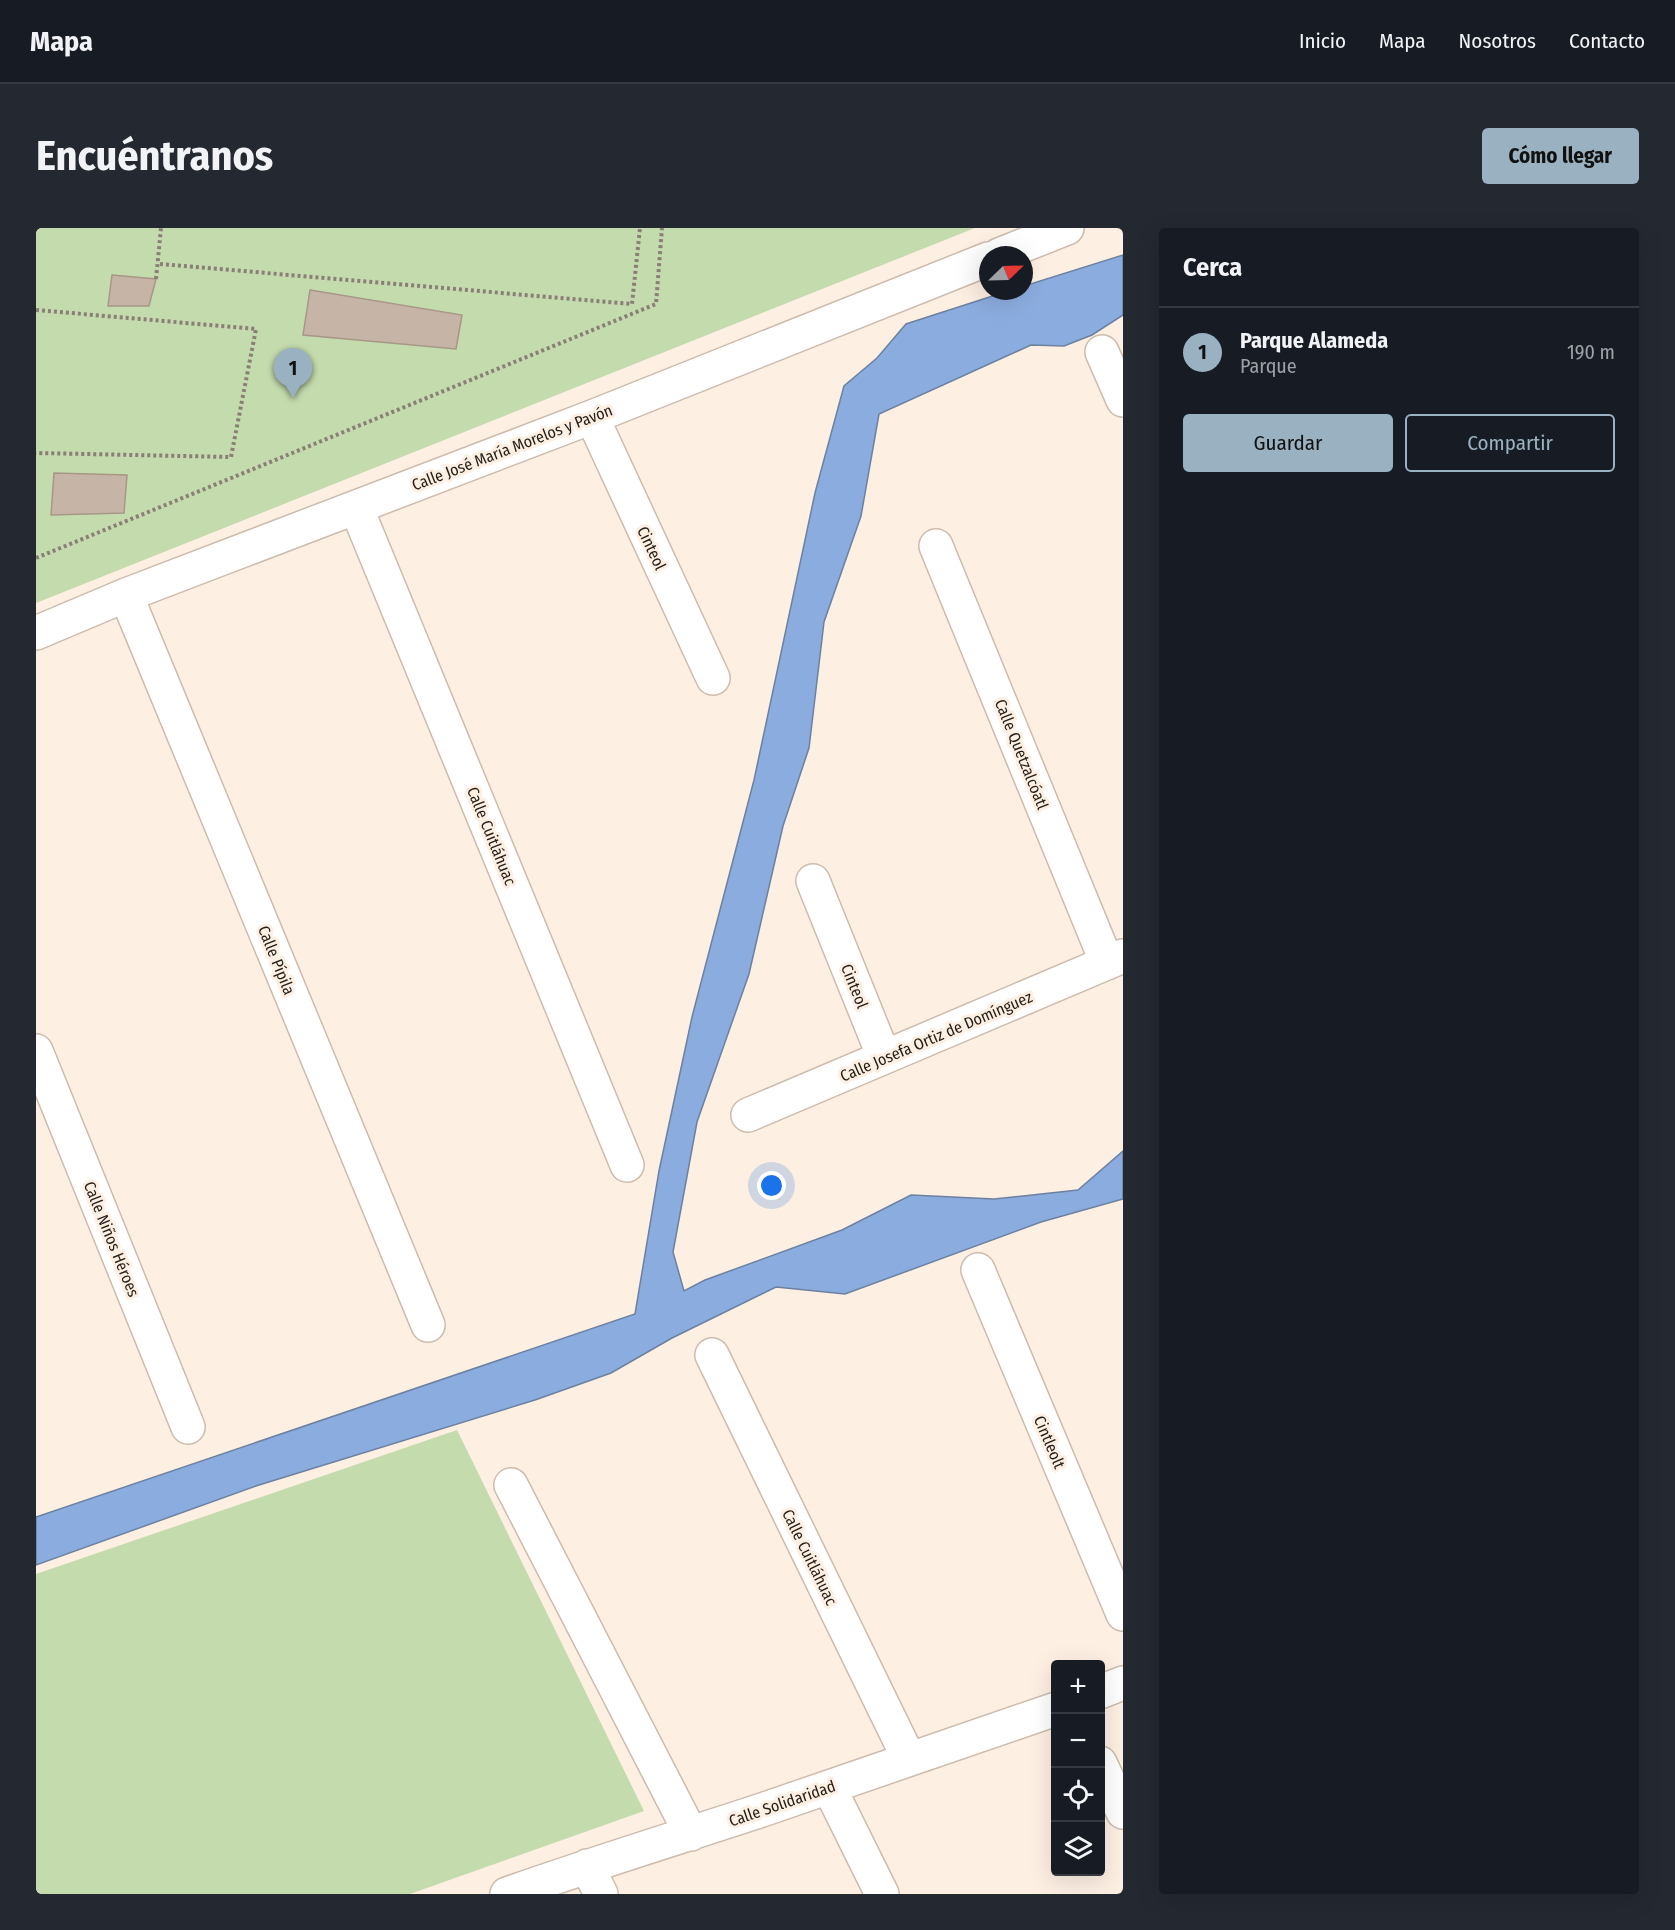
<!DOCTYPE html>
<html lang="es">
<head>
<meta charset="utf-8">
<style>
	:root { --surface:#171b24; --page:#242831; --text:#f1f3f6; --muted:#9ea1a6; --line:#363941; --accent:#99b1c0 }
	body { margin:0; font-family:"Fira Sans Condensed",sans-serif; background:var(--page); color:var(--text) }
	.controls { position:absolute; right:18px; bottom:18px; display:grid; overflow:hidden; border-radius:6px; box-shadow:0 6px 24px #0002 }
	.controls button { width:54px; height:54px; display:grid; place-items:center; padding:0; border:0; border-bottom:2px solid var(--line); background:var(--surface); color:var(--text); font:30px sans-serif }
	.compass { position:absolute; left:943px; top:18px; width:54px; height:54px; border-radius:50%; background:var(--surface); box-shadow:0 6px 24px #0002; rotate:67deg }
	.you { position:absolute; left:736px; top:958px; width:21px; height:21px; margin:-15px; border:4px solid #fff; border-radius:50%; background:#1a73e8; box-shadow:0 0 0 9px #1a73e833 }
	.badge { display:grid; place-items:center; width:39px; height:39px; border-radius:50%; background:var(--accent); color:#111; font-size:20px; font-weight:700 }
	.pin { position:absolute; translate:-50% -50px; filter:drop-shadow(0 2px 3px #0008) }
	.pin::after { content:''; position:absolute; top:32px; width:21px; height:18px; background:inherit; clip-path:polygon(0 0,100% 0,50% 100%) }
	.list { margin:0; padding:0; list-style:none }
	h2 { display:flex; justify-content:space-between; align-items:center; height:78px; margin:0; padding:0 24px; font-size:26px }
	h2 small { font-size:20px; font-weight:400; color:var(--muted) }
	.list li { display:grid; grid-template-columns:39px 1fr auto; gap:18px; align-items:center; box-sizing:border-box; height:90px; padding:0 24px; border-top:2px solid var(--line) }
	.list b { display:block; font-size:22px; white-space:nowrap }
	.list p { margin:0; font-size:20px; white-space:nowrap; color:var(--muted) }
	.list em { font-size:20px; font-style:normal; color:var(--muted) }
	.actions { display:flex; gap:12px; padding:18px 24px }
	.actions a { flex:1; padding:14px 0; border:2px solid var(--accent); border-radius:6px; text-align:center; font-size:21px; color:var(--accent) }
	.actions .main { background:var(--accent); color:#111 }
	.icon { flex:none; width:33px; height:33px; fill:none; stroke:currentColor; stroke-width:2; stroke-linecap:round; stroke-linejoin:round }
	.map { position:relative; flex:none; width:1087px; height:1666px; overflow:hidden; border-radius:6px }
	header { display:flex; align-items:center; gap:36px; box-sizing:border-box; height:84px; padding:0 30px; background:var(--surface); border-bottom:2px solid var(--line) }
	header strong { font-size:28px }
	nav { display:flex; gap:33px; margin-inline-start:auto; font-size:21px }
	.intro { display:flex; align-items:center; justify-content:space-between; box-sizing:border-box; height:144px; padding:0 36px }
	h1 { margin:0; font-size:42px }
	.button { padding:15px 27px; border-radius:6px; background:var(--accent); color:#111; font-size:21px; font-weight:700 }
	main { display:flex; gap:36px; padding:0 36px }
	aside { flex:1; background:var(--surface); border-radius:6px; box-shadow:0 6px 24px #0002 }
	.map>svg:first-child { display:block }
	.green { fill:#c4dbad }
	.water { fill:#8bacde; stroke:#6c81a2; stroke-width:1.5 }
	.building { fill:#c6b5a6; stroke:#a79787; stroke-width:1.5 }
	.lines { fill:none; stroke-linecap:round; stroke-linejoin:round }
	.street-casing { stroke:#cdbcac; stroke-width:36 }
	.path { stroke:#897f76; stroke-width:4; stroke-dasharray:3 3; stroke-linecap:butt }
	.street { stroke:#fff; stroke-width:33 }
	.labels { text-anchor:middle; stroke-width:6; stroke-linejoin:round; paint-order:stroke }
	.street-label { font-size:16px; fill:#231d17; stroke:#fdefe2 }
</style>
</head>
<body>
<header>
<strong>Mapa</strong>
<nav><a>Inicio</a><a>Mapa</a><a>Nosotros</a><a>Contacto</a></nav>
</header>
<div class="intro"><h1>Encuéntranos</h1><a class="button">Cómo llegar</a></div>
<main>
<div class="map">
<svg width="1087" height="1666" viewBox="0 0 1087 1666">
	<rect width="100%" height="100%" fill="#fdefe2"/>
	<path class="green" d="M0 0H939L0 375Z
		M421 1202 608 1583 374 1666H0V1346Z"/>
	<path class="water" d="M1087 27V87L1056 107 1028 118 995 117 843 186 825 288 788 394 773 520 747 598 713 746 661 894 637 1024 648 1063 669 1052 806 1002 875 967 958 971 1042 962 1087 923V971L1005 994 809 1066 740 1059 636 1110 575 1145 499 1172 223 1257 0 1337V1289L599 1086 623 943 656 789 718 552 779 265 808 158 841 130 870 96 972 63H988V58Z"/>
	<path class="building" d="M76 47 120 51 113 78H72Z
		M274 62 426 87 420 121 267 107Z
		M18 245 91 247 88 285 15 287Z"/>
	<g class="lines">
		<defs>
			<path id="street" d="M963 27 1031 0
				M1066 124 1087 172
				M556 189 677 450
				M320 279 591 937
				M900 318 1071 735
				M90 367 392 1097
				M0 405 90 367 556 189 952 31
				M777 653 848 829
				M0 823 152 1199
				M712 887 1087 728
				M942 1042 1087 1386
				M676 1127 873 1531
				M475 1257 655 1606
				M1064 1464 1087 1455
				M1064 1535 1087 1584
				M793 1559 846 1666
				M551 1638 565 1666
				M471 1666C556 1636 641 1610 726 1582 824 1549 922 1514 1020 1481"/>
		</defs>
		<use href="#street" class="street-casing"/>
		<path class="path" d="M124 36 596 76 604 0
			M120 51 125 0
			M0 82 220 101 195 229 0 225
			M0 330 620 76 626 0"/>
		<use href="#street" class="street"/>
	</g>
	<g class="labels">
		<g class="street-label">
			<text transform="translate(476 219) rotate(-21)" y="6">Calle José María Morelos y Pavón</text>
			<text transform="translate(616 320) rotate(65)" y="6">Cinteol</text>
			<text transform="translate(986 526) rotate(68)" y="6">Calle Quetzalcóatl</text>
			<text transform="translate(456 608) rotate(68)" y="6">Calle Cuitláhuac</text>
			<text transform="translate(241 732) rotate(68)" y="6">Calle Pípila</text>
			<text transform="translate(819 758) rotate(68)" y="6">Cinteol</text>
			<text transform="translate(900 808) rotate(-23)" y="6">Calle Josefa Ortiz de Domínguez</text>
			<text transform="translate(76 1011) rotate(68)" y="6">Calle Niños Héroes</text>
			<text transform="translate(1014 1214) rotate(67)" y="6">Cintleolt</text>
			<text transform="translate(774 1329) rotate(64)" y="6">Calle Cuitláhuac</text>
			<text transform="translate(746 1575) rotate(-19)" y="6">Calle Solidaridad</text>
		</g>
	</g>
</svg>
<div class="controls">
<button>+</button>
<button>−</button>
<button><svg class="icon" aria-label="locate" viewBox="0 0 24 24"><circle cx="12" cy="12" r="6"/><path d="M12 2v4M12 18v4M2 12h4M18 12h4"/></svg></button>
<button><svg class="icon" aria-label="layers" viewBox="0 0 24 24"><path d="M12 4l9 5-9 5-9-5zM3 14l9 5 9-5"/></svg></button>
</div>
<svg class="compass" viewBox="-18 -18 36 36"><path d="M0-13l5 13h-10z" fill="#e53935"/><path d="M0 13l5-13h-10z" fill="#9ea1a6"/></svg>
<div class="you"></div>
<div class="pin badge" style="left:257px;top:170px">1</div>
</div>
<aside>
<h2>Cerca<small></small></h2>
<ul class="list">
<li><span class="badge">1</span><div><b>Parque Alameda</b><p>Parque</p></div><em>190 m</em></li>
</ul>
<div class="actions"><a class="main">Guardar</a><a>Compartir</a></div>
</aside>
</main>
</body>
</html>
